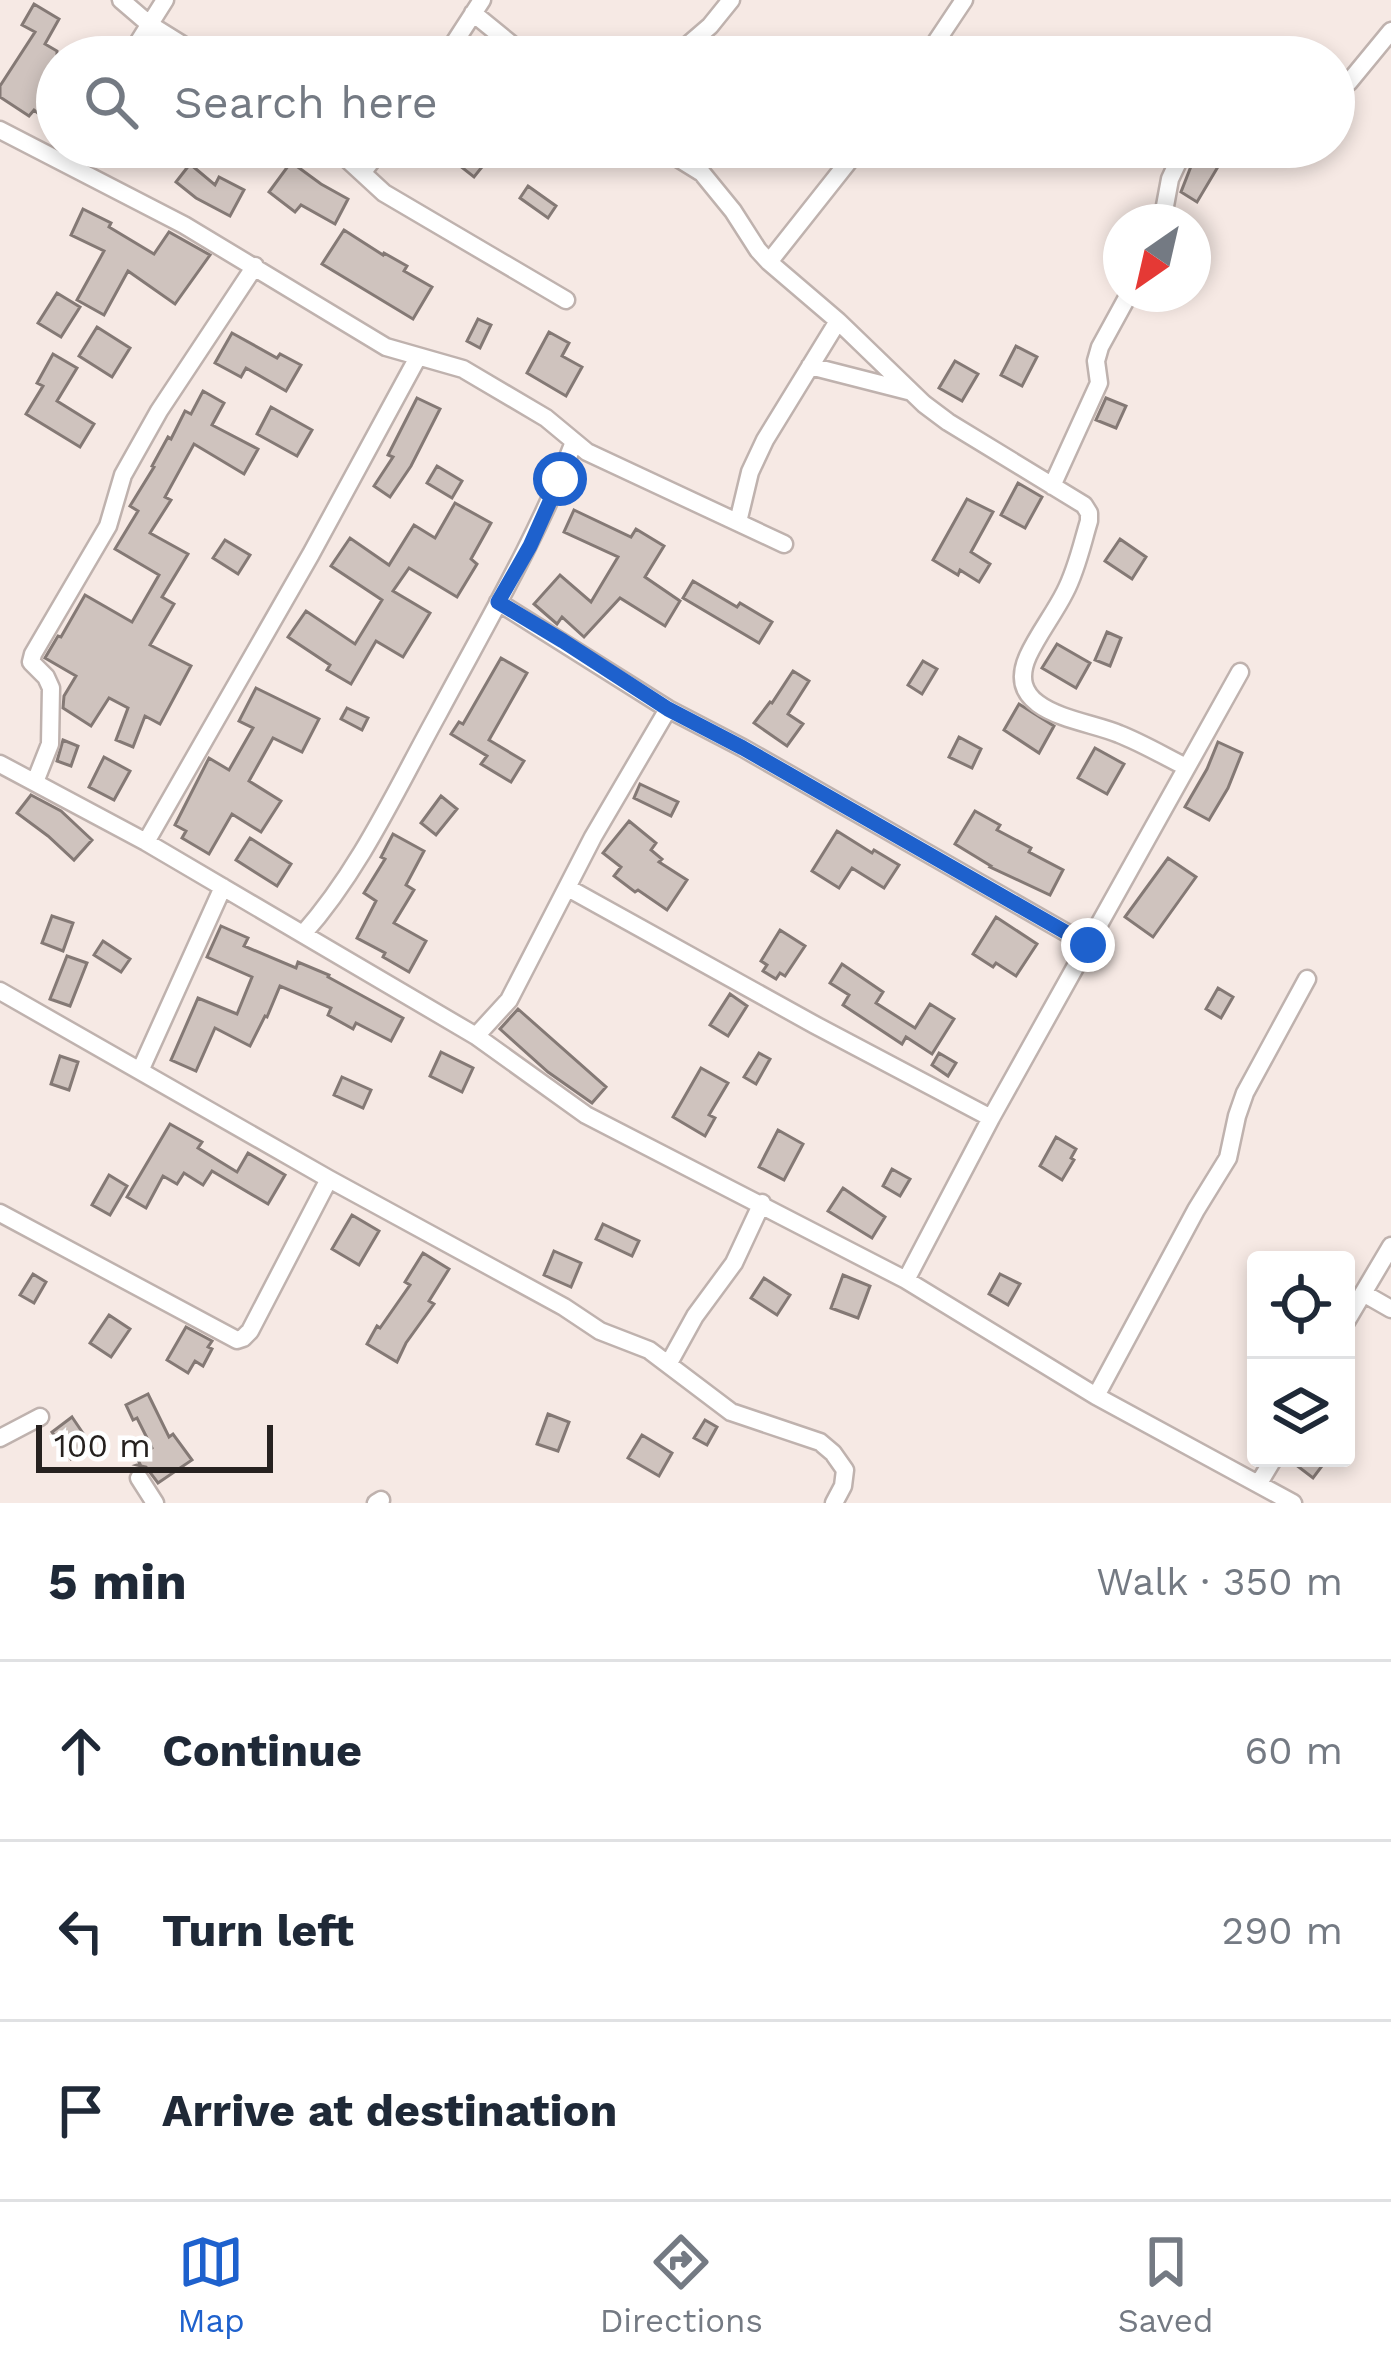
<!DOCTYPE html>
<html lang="en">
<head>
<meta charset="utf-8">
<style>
	:root { --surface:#fff; --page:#f2f2f3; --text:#1f2937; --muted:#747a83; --line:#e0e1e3; --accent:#1e61cd }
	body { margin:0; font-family:"Work Sans",sans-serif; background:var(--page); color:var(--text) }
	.controls { position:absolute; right:36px; bottom:36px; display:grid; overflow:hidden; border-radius:12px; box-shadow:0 6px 18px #0003 }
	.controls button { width:108px; height:108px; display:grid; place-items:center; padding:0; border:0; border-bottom:3px solid var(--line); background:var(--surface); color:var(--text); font:60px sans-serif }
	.compass { position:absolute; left:1103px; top:204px; width:108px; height:108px; border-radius:50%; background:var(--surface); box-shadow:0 6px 18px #0003; rotate:214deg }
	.scale { position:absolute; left:36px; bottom:30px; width:237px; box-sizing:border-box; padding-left:12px; border:6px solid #26211f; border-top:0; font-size:33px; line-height:42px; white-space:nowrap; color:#26211f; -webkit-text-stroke:9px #fff; paint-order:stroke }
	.stop { position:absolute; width:36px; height:36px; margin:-27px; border:9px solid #1e61cd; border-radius:50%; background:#fff }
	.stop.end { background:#1e61cd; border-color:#fff; box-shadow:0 3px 12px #0008 }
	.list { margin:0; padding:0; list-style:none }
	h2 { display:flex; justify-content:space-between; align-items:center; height:156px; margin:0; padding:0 48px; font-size:51px }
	h2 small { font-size:39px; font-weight:400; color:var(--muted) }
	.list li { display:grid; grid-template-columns:78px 1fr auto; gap:36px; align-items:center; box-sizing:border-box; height:180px; padding:0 48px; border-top:3px solid var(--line) }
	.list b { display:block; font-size:45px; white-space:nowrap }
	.list em { font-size:39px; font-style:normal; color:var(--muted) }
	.icon { flex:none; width:66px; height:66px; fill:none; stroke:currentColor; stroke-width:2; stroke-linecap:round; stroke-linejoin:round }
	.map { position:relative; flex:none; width:1391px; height:1503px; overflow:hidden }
	.search { position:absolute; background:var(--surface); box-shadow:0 6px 18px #0003; left:36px; right:36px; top:36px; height:132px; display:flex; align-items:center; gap:30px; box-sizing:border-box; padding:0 42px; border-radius:66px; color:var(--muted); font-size:45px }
	.sheet { height:696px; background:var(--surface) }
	nav { display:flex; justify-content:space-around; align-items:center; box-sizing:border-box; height:168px; border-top:3px solid var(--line); background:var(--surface); font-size:33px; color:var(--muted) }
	nav a { display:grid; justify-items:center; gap:6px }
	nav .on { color:var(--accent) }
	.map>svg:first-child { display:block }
	.building { fill:#cfc3be; stroke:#847975; stroke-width:3 }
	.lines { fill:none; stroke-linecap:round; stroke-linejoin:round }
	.street-casing { stroke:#bfb2ae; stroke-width:21 }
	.street { stroke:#fff; stroke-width:16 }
	.route { stroke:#1e61cd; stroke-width:15 }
</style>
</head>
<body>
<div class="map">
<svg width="1391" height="1503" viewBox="0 0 1391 1503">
	<rect width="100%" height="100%" fill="#f6e9e4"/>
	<path class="building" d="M34 4 59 19 45 44 57 51V128L34 110 29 116 0 97V86L35 32 22 25Z
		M436 147H478L490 157 474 177Z
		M1197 151 1219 165 1197 202 1181 192Z
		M291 162 321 184 348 199 335 224 301 205 295 212 269 192Z
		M190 164 215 185 219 177 244 190 230 216 196 198 176 182Z
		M528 186 556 206 548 218 520 198Z
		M83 209 111 223 109 227 154 254 169 232 210 255 175 304 128 271 104 315 77 300 104 251 71 235Z
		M344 230 383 255 384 253 407 266 404 271 432 287 413 319 322 264Z
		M57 293 80 307 61 337 38 323Z
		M478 319 491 325 480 348 467 341Z
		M97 327 130 348 112 377 79 356Z
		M549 332 569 343 562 356 582 367 566 396 527 373Z
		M232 333 277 358 280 354 301 365 286 391 246 368 241 377 215 363Z
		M1016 346 1037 357 1022 386 1001 375Z
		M53 354 77 368 57 401 94 424 80 447 26 414 43 386 37 383Z
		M955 361 978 374 962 401 939 388Z
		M203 391 224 403 212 425 258 449 244 474 194 444 165 497 171 500 150 533 188 554 162 597 174 604 150 645 191 666 160 724 145 716 133 747 116 740 128 708 109 698 91 726 63 708 64 696 76 676 45 658 58 636 61 637 85 595 132 622 159 575 115 549 138 511 130 506 154 467 152 466 168 437 171 439 185 411 191 414Z
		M417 398 440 409 411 466 390 497 374 486 393 457 388 455Z
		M1106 398 1126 406 1116 428 1096 420Z
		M271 407 312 430 297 456 257 434Z
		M437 466 462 481 452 498 427 483Z
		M1018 483 1042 497 1025 528 1001 515Z
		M967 499 993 512 971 552 990 564 979 582 960 570 958 575 933 560Z
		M455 503 491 523 471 559 477 564 457 597 409 568 393 591 430 613 403 657 376 641 351 684 327 670 330 665 288 637 306 611 355 644 382 600 331 566 350 538 389 565 414 525 435 538Z
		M574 510 631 537 636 529 664 546 645 577 680 601 665 626 620 598 584 637 562 617 557 624 534 604 560 575 591 602 618 557 564 532Z
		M1120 539 1146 557 1132 579 1105 561Z
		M225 540 250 555 238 574 213 558Z
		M693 581 737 607 740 603 772 622 759 643 683 598Z
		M1107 632 1121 638 1110 666 1095 660Z
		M1057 644 1090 663 1076 688 1042 668Z
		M501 658 527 673 489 740 524 761 511 782 481 764 487 756 451 734 459 722 463 724Z
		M923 661 937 669 922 694 908 685Z
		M793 671 809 681 788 714 803 724 787 746 754 723 770 702 772 703Z
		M256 688 319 719 302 752 273 738 249 781 281 801 261 832 232 814 209 854 182 838 186 831 175 825 209 758 229 770 253 728 239 721Z
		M1019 704 1054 726 1039 753 1004 730Z
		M347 708 368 718 362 730 341 719Z
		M959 737 981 749 972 768 949 757Z
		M63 740 78 746 71 766 57 761Z
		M1218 742 1242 753 1228 788 1209 820 1185 807 1207 769Z
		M1095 748 1124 764 1107 794 1078 778Z
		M104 757 130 771 114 800 89 787Z
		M640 784 678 802 671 816 634 798Z
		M31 795 61 811 92 840 74 860 48 836 17 813Z
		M441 796 457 809 436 835 421 823Z
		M975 811 1000 825 997 830 1031 848 1029 852 1063 870 1050 895 990 867 991 866 955 844Z
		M629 821 656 843 651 850 662 859 659 862 687 880 667 910 638 890 635 892 614 876 621 867 603 853Z
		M837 831 872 853 874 850 899 865 884 888 852 868 839 888 812 871Z
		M393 834 424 851 406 885 414 890 394 923 426 941 409 972 383 957 385 953 357 938 376 901 364 893 385 859 381 857Z
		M250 838 291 864 277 886 236 860Z
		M1168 858 1196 877 1153 937 1125 917Z
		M52 916 73 923 63 951 42 943Z
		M996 917 1037 944 1016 976 996 963 993 967 973 954Z
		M221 926 248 938 244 946 296 968 298 962 329 975 328 977 403 1018 391 1041 356 1023 353 1029 328 1015 331 1008 280 986 267 1017 265 1016 250 1046 215 1028 196 1071 171 1060 198 998 237 1014 252 977 207 957Z
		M780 930 805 946 785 976 780 973 776 979 763 971 767 965 761 961Z
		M103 941 130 959 121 972 94 955Z
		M67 956 87 963 70 1006 50 999Z
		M842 964 883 992 876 1003 915 1028 930 1004 954 1019 932 1054 906 1037 902 1044 843 1005 849 995 830 983Z
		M1218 988 1233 997 1221 1018 1206 1009Z
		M730 994 747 1006 728 1036 710 1025Z
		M518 1009 606 1087 592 1103 548 1072 500 1029Z
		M441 1052 473 1068 462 1092 430 1076Z
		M759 1053 770 1059 756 1084 744 1077Z
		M939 1053 956 1063 948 1076 932 1065Z
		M60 1056 78 1062 69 1090 51 1084Z
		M701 1068 728 1083 709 1115 715 1118 705 1136 673 1117Z
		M342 1077 371 1090 363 1108 334 1095Z
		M170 1124 202 1142 198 1148 237 1172 248 1153 285 1175 268 1204 212 1171 203 1185 184 1173 177 1184 163 1176 146 1208 127 1197Z
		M778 1130 803 1144 784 1180 759 1167Z
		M1056 1137 1076 1149 1071 1158 1074 1160 1062 1180 1040 1166Z
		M892 1169 910 1179 900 1196 883 1186Z
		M109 1175 127 1186 110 1215 92 1205Z
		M843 1188 885 1217 872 1238 828 1211Z
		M352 1215 379 1231 359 1265 332 1249Z
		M603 1224 639 1241 632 1256 596 1239Z
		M554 1251 581 1263 571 1287 544 1275Z
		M423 1253 449 1269 429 1301 434 1304 406 1343 397 1362 367 1344 377 1326 380 1328 410 1285 405 1282Z
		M33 1274 46 1282 34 1303 20 1295Z
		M1000 1274 1020 1284 1008 1305 989 1294Z
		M843 1275 870 1286 858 1318 831 1308Z
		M764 1278 790 1295 777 1315 751 1298Z
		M109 1315 130 1329 111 1357 90 1343Z
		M186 1327 212 1341 208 1347 212 1349 203 1366 195 1361 188 1373 167 1360Z
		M148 1394 169 1437 173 1434 192 1460 158 1483 146 1467 137 1465 140 1464 137 1458 152 1448 137 1418 133 1420 126 1405Z
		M548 1414 569 1422 558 1451 537 1444Z
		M72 1417 91 1445 71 1459 52 1432Z
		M705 1420 717 1427 707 1445 694 1438Z
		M642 1435 672 1453 659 1476 628 1458Z
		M1287 1458H1328L1313 1478Z"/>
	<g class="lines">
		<defs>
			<path id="street" d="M121 0 149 24 202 57
				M473 13 527 57
				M129 57 165 0
				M445 57 482 0
				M674 57 710 26 731 0
				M926 57 964 0
				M1334 91 1349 82 1391 31
				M0 130 184 225 386 347 463 369 546 418 587 452 784 544
				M334 147 384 193 566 300
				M660 147 702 173 733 211 758 250 769 262 838 321 924 404 948 422 1084 505 1089 513V521C1082 544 1077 569 1065 592 1054 614 1038 634 1028 656 1002 714 1084 719 1119 734 1142 743 1164 756 1186 767
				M363 172 382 147
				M1162 222 1170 179 1185 147
				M769 262 860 147
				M810 366 908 391
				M1052 486 1099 383 1096 361 1100 347 1129 294
				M738 522 750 472 765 440 838 321
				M498 602 668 709 743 748 1088 945
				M0 764 146 842 476 1036 586 1115 906 1280 1096 1396 1293 1503
				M35 782 50 744 51 688 46 677 31 662 33 654 108 526 123 475 159 411 255 266
				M146 842 311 554 418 357
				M568 888 815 1025 991 1118
				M303 934C360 870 397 788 438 714 486 624 537 538 574 442
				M0 991 329 1179 564 1307 600 1331 649 1350 731 1412 820 1442 833 1453 845 1470 843 1486 834 1503
				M476 1036 509 1000 593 837 668 709
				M140 1071 223 887
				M0 1213 237 1340 243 1338 250 1331 329 1179
				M906 1280 991 1118 1240 672
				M1363 1293 1391 1309
				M1346 1322 1391 1246
				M669 1363 695 1316 734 1263 762 1203
				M1096 1396 1196 1210 1228 1158 1237 1116 1245 1093 1307 979
				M0 1438 40 1417
				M139 1478 155 1503
				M1259 1483 1274 1458
				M376 1503 381 1500"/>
		</defs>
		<use href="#street" class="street-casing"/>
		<use href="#street" class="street"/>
	</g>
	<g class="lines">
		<path class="route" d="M560 479 530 546 498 602 563 641 668 709 743 748 1088 945"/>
	</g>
</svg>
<div class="controls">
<button><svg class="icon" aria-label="locate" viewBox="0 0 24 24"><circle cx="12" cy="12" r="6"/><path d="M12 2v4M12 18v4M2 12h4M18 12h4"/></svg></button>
<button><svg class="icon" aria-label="layers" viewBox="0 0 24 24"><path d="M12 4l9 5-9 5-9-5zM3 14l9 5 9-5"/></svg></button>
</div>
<svg class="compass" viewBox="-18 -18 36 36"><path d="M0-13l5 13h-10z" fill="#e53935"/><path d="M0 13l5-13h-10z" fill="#747a83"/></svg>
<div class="scale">100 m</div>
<div class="stop" style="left:560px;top:479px"></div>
<div class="stop end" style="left:1088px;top:945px"></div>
<div class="search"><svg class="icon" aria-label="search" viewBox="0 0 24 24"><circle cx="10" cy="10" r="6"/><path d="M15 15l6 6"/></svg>Search here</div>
</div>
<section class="sheet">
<h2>5 min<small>Walk · 350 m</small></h2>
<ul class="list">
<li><svg class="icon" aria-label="ahead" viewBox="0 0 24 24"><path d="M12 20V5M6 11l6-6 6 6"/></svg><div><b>Continue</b></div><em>60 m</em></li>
<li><svg class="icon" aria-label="left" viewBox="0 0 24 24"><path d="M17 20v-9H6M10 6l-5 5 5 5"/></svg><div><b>Turn left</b></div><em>290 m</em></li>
<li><svg class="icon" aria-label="arrive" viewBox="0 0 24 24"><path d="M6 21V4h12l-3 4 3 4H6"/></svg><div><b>Arrive at destination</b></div></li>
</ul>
</section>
<nav>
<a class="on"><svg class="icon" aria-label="map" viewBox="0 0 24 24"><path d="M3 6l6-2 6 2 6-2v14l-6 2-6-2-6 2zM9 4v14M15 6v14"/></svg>Map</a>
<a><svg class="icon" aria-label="directions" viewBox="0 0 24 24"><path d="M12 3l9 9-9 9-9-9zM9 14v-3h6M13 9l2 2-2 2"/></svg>Directions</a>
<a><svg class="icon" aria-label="saved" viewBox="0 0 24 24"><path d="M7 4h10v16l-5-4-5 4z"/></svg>Saved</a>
</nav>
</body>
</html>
